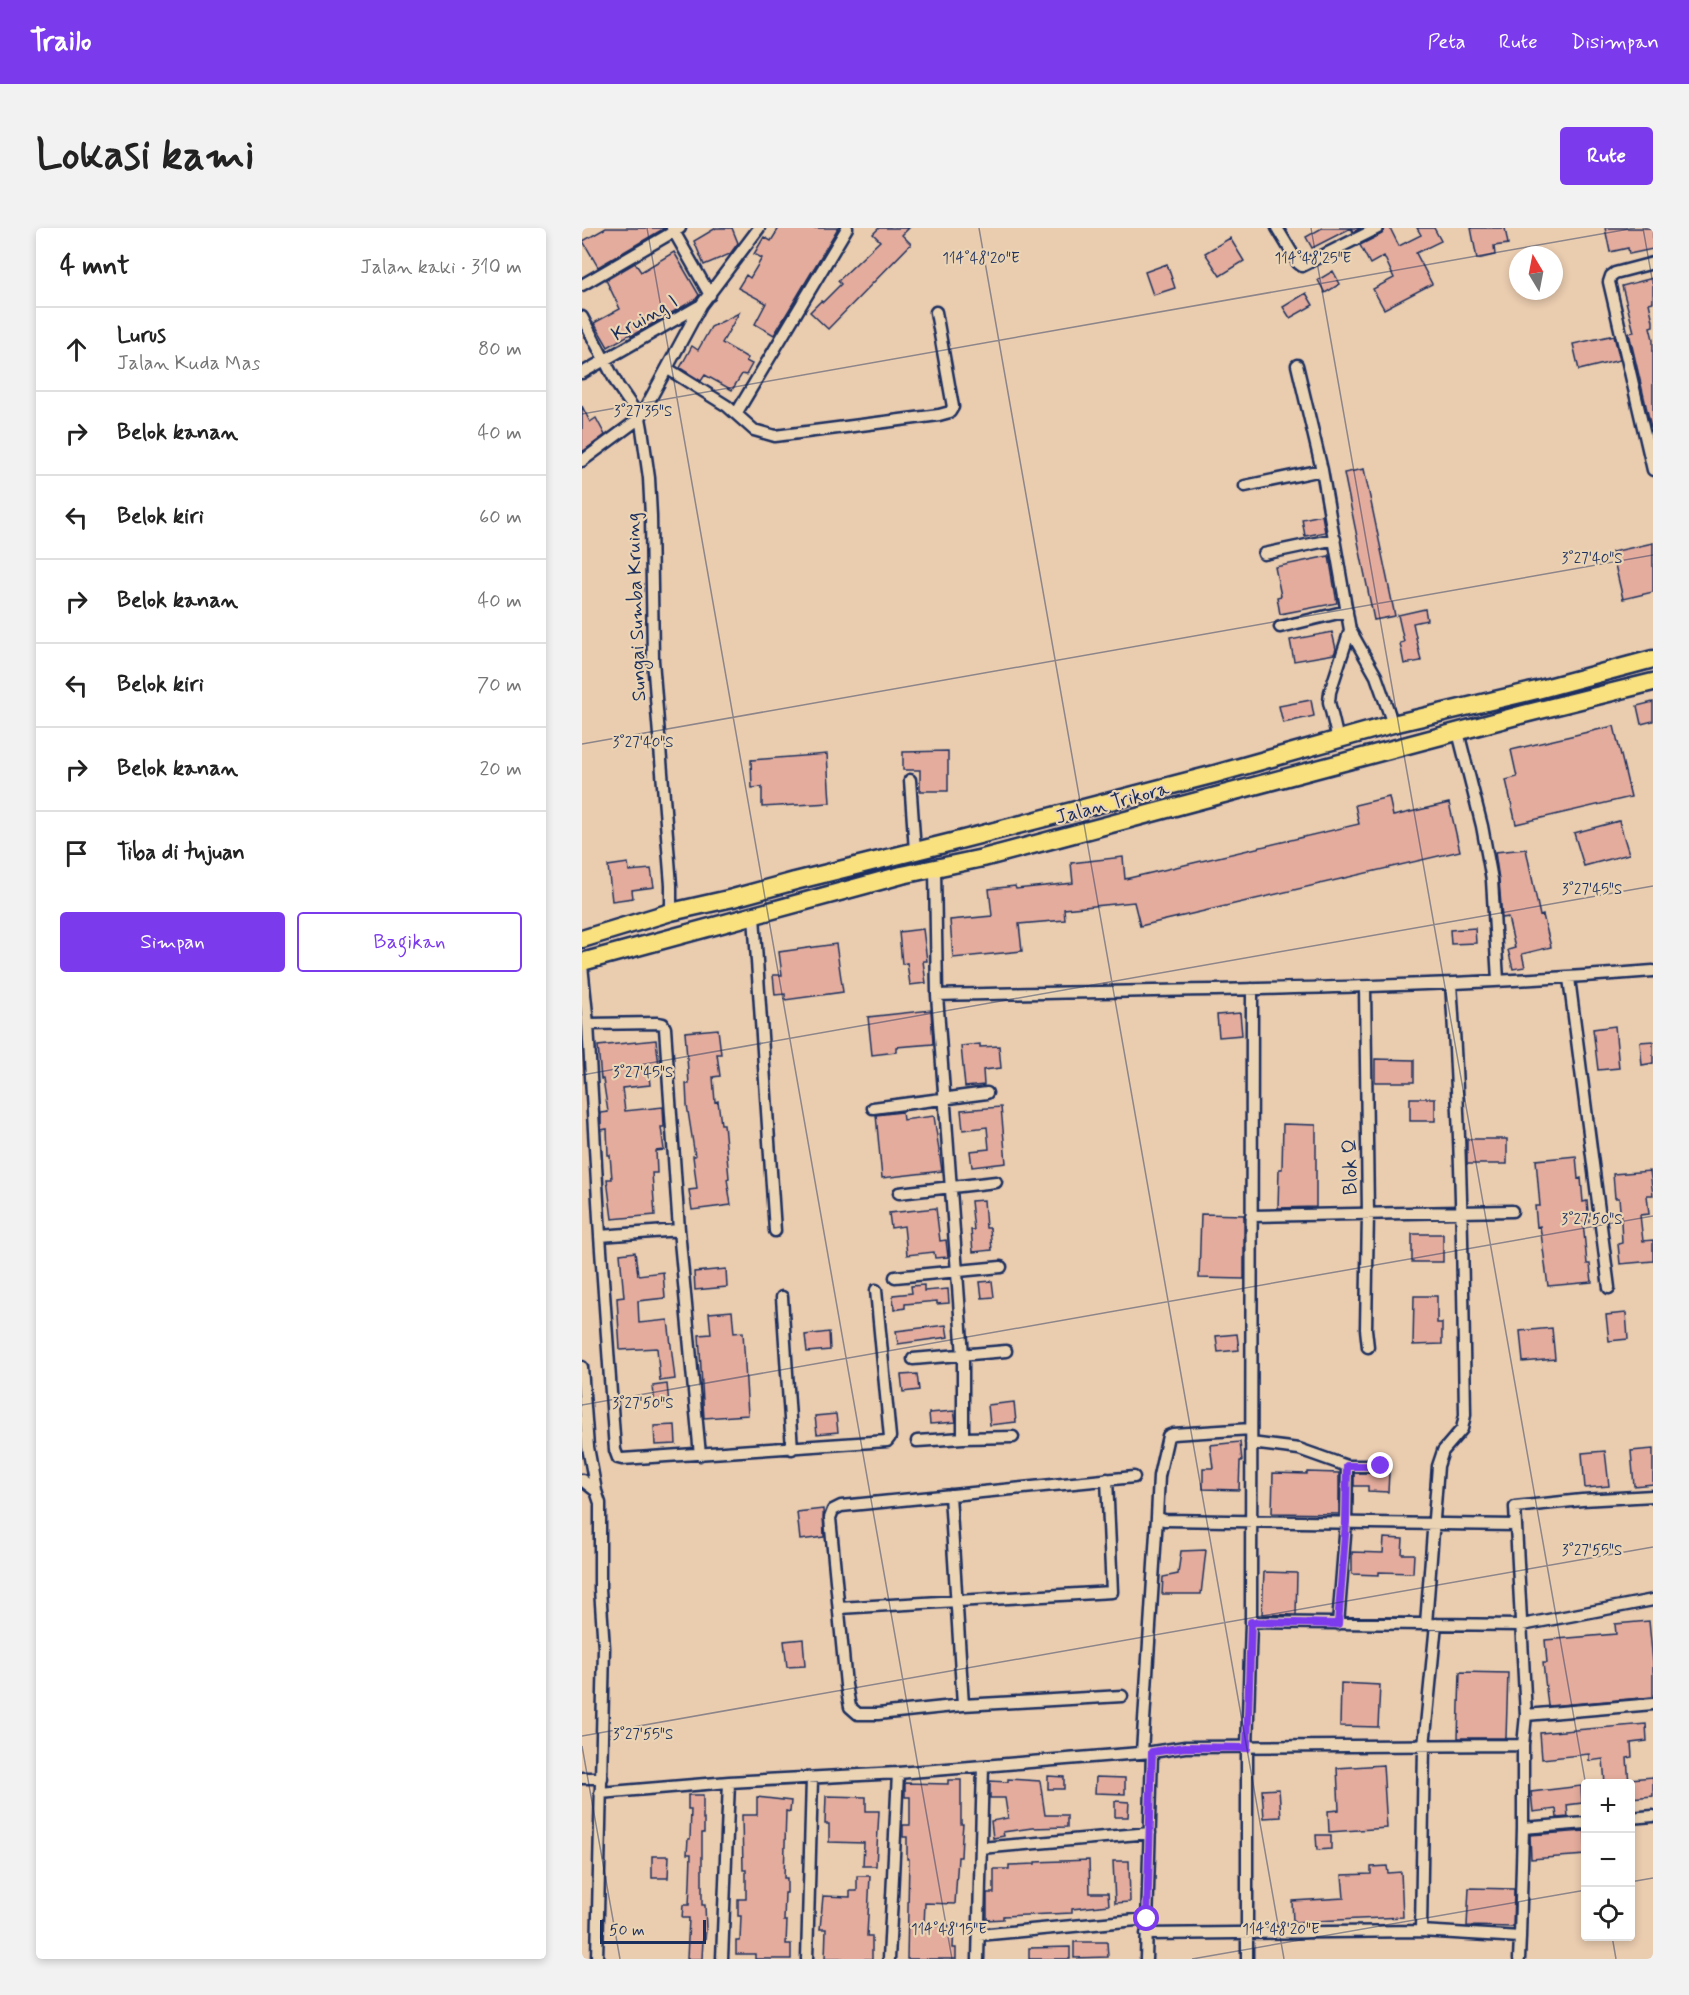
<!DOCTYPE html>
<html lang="id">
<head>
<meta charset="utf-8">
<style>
	:root { --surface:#fff; --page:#f2f2f2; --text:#222; --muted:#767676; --line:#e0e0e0; --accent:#7c3aed }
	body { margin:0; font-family:Mynerve,sans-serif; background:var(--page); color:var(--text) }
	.controls { position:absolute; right:18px; bottom:18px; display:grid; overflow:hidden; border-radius:6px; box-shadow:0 3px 9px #0003 }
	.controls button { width:54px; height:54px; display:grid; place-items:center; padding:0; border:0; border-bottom:2px solid var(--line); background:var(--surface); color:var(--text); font:30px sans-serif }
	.compass { position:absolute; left:927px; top:18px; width:54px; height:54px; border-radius:50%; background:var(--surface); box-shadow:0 3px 9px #0003; rotate:350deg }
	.scale { position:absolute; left:18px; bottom:15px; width:106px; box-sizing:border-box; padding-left:6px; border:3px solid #1b2f5e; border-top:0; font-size:16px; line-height:21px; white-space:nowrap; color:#1b2f5e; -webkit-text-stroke:4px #ebd4b4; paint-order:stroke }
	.stop { position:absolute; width:18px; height:18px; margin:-14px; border:4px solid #7c3aed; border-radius:50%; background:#fff }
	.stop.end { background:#7c3aed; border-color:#fff; box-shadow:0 2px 6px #0008 }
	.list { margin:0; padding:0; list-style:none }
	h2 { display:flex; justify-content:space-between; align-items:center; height:78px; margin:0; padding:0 24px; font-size:26px }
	h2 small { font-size:20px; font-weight:400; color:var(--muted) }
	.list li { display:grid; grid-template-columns:39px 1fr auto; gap:18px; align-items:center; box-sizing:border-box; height:84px; padding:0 24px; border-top:2px solid var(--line) }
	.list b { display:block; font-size:22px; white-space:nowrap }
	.list p { margin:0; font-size:20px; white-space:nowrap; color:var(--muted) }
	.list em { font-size:20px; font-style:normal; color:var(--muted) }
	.actions { display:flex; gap:12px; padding:18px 24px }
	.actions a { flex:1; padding:14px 0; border:2px solid var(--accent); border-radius:6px; text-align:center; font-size:21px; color:var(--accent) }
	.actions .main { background:var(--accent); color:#fff }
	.icon { flex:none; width:33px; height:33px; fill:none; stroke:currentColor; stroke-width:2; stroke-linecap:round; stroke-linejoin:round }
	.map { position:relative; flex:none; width:1071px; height:1731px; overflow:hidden; border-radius:6px }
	header { display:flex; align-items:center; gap:36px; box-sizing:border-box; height:84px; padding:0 30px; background:var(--accent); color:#fff }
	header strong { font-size:28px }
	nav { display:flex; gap:33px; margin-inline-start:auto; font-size:21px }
	.intro { display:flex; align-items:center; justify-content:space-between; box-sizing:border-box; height:144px; padding:0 36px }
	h1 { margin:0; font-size:42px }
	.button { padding:15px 27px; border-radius:6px; background:var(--accent); color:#fff; font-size:21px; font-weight:700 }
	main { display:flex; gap:36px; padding:0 36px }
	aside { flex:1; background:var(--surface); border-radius:6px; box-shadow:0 3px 9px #0003 }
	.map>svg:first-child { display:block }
	.building { fill:#e4ac9c; stroke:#1b2f5e; stroke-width:1.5 }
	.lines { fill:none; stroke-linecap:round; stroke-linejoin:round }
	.minor-casing { stroke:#1b2f5e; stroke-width:15 }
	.primary-casing { stroke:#1b2f5e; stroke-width:21 }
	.minor { stroke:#ebd4b4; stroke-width:10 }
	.primary { stroke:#fae180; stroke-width:16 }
	.route { stroke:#7c3aed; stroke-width:8 }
	.ticks { fill:none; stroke:#1b2f5e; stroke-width:1.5; stroke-opacity:0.45 }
	.labels { text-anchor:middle; stroke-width:4.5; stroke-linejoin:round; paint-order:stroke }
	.street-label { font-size:20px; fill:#1b2f5e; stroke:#ebd4b4 }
	.ticks-label { font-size:15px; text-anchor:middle; fill:#1b2f5e; stroke:#ebd4b4; stroke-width:4.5; stroke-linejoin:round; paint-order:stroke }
</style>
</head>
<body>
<header>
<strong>Trailo</strong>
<nav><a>Peta</a><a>Rute</a><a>Disimpan</a></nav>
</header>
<div class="intro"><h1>Lokasi kami</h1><a class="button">Rute</a></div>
<main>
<aside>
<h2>4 mnt<small>Jalan kaki · 310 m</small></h2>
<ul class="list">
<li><svg class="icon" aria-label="ahead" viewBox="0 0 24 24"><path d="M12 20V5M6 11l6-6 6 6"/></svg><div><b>Lurus</b><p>Jalan Kuda Mas</p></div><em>80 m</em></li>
<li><svg class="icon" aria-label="right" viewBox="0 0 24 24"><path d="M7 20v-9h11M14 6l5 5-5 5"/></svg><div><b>Belok kanan</b></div><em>40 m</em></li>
<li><svg class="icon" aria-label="left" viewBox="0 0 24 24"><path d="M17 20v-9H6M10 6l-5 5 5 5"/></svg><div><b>Belok kiri</b></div><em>60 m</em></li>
<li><svg class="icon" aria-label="right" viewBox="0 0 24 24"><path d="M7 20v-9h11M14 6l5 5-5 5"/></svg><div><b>Belok kanan</b></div><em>40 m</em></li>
<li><svg class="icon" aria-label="left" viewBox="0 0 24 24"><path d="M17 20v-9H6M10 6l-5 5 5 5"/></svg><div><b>Belok kiri</b></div><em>70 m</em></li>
<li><svg class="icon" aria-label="right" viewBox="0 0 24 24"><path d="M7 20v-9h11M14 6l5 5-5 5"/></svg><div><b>Belok kanan</b></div><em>20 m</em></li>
<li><svg class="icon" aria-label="arrive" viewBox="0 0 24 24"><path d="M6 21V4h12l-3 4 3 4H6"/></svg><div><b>Tiba di tujuan</b></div></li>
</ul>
<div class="actions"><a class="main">Simpan</a><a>Bagikan</a></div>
</aside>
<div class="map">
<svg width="1071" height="1731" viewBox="0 0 1071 1731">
	<rect width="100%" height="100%" fill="#eaccaf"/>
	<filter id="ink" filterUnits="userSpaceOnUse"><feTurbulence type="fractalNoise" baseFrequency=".0167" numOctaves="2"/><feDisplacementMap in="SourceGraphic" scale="12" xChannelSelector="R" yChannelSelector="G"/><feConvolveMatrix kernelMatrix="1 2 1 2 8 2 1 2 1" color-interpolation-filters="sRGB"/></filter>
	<g filter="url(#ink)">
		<path class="building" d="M24 0H83L16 39 1 13Z
			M134 0H150L156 15 148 26 122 37 112 13Z
			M197 0H256L192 107 173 96 184 75 156 60 164 47 168 50 180 30 172 26 182 9 189 13Z
			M297 0H327L320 7 329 16 246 101 228 84 239 73 241 74 259 56 256 53 298 13 291 6Z
			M740 0H779L771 4 769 0 730 20 724 9Z
			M803 0H808L817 18 839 7 835 0H852L859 13 834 25 850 56 802 81 791 61 812 50 802 28 788 36 778 17 800 6Z
			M889 0H923L926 16 912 18 913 27 895 31Z
			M1023 0H1071V21L1047 26 1046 20 1028 24Z
			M648 10 662 33 638 48 623 25Z
			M92 24 117 67 114 71 49 108 48 106 26 119 12 95 38 81 24 52 53 35 59 44Z
			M585 36 593 60 571 67 563 44Z
			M751 43 758 56 743 65 736 52Z
			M1071 50V74L1067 75 1071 93V98L1068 99 1071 111V199H1069L1047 105 1052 104 1040 58Z
			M724 65 731 77 708 90 701 79Z
			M157 85 140 115 166 130 164 133 170 136 164 147 160 146 150 162 123 147 119 153 98 140 110 118 116 122 129 99Z
			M1028 108V109L1032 108 1038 132 997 142 991 116Z
			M0 178 8 194 14 190 23 207 0 224Z
			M782 241 813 388 792 392 762 245Z
			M740 287 743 304 723 308 720 291Z
			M1071 315V364L1041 371 1030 324Z
			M747 328 755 375 698 386 695 369 699 368 693 339Z
			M843 381 845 392 831 395 839 433 822 436 818 415 822 414 816 387Z
			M750 404 754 421 752 426 712 433 708 412Z
			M729 472 732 488 701 495 697 478Z
			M1071 474V493L1059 496 1055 478Z
			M1032 498 1049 569 934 596 924 552 935 549 929 522Z
			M366 523V563H338V542H321V524Z
			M245 526 248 575 180 579V559L170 560 169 532Z
			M807 569 811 588 867 575 878 623 558 698 552 674 482 681 483 692 437 696 440 723 371 730 368 692 410 688 407 661 433 658 434 661 491 655 489 635 541 629 543 651 777 596 773 577Z
			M1037 593 1047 626 1002 638 992 605Z
			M944 621 958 688 961 687 969 719 940 726 943 739 931 741 926 722 933 720 926 689 920 690 917 652 913 624Z
			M46 635 47 643 69 641 72 659 50 662 51 670 30 673 26 638Z
			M893 700 894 715 869 716 868 702Z
			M341 701 345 733H341L344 755 328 757 325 735 320 736 317 704Z
			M254 716 261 764 203 772V766L193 767 191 747H200L197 724Z
			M349 782 351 816 314 819V824L290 827 286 789Z
			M658 785 660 807 637 809 635 787Z
			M1033 798 1037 840 1016 842 1011 801Z
			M136 801 139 826H135L138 848 131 849 133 874 136 873 139 896H142L147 950 145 951 149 977 110 982 107 962 115 961 111 928H113L105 877 104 856H107L103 804Z
			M74 812 77 838 66 839 68 857 40 860 43 883 81 879 82 899H79L82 922 74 923 75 945H70L73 987 30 991 25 951H30L28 927H26L25 901 19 902V885L26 884 21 851H19L16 818Z
			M1071 813V835L1060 837 1058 814Z
			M398 816V819L417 818 419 840 401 842 402 857 383 859 379 818Z
			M793 831 832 832V854H793Z
			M828 870H853V893H828Z
			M419 879 424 935 390 939 388 923 407 921 405 899 381 902 379 882Z
			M320 884 321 892 352 888 360 943 300 950 294 887Z
			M701 896 734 897V979L696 980 697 941H700Z
			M885 911H925V936H885Z
			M994 928 996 951 999 950 1001 974 1005 973 1007 994H1001L1005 1036H1008L1010 1054 966 1058 958 998 955 999 953 978H958L954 932Z
			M1068 943 1071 967H1065L1067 986 1058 987 1061 1013 1071 1012V1033L1038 1036 1036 1016 1040 1015 1039 993 1037 970H1033L1031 946Z
			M402 972 404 1000H408L410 1022 391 1024 389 1002H392L389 973Z
			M354 980 358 1013 364 1012 366 1029 353 1030 352 1024 325 1027 322 998 309 1000 307 985Z
			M619 986 662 987V1051L617 1050Z
			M830 1006H861V1034H830Z
			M53 1024 56 1047 81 1044 83 1070 56 1073 57 1095 86 1092 93 1151 78 1153 75 1120 38 1122 35 1070 42 1069 38 1026Z
			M144 1041 145 1059 113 1062 112 1044Z
			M410 1053 412 1069 400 1070 398 1054Z
			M342 1057V1063L366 1061 367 1075 355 1076V1073L323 1076V1080L312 1082 311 1067 330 1065 329 1058Z
			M832 1068H855V1095H860V1116L831 1117Z
			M150 1083 152 1105 161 1104 166 1187 122 1190 117 1107 129 1106 127 1085Z
			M1044 1085 1046 1111 1027 1113 1024 1087Z
			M364 1097 366 1109 316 1116 314 1103Z
			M970 1100 973 1131 941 1134 938 1103Z
			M247 1104 248 1122 225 1124 223 1107Z
			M655 1106 657 1122 636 1124 634 1108Z
			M335 1146 337 1162 321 1164 319 1147Z
			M85 1156 87 1176 73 1178 71 1158Z
			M432 1174 434 1194 408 1197 406 1177Z
			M372 1183 374 1194 348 1196 347 1185Z
			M254 1186 256 1204 235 1206 233 1188Z
			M93 1197 94 1216 73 1217 72 1198Z
			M658 1214 660 1233H658L657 1262 621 1261V1240H631L628 1217Z
			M1071 1221V1256L1052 1258 1049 1223Z
			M1023 1223 1027 1258 1003 1260 1000 1225Z
			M725 1244 757 1245V1286L690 1285 691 1245 725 1246Z
			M804 1244H807L806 1264 786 1263V1258H772V1245H799Z
			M241 1281 242 1309 218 1312 215 1284Z
			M802 1310 821 1311 820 1326H832L831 1345 797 1344V1347L770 1346V1324L801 1325Z
			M624 1322 619 1366H580L581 1349 596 1346 599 1323Z
			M682 1344 715 1345 714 1387 680 1386Z
			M1067 1393 1071 1435V1469L966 1478 961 1435H965L963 1412 1034 1406 1033 1396Z
			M221 1411 223 1438 205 1439 202 1413Z
			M878 1444 926 1445 924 1510H876Z
			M759 1455 798 1457 796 1499 758 1498Z
			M1064 1496 1065 1513 1049 1515 1050 1529 1045 1530 1047 1556H1023L1021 1531 1007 1533V1526L960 1531 958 1505Z
			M801 1537 805 1600 747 1604 746 1583 757 1582 755 1540Z
			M466 1548 482 1549V1561H466Z
			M514 1549 543 1550V1566L513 1565Z
			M1071 1549V1568L1048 1570V1551Z
			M426 1551 458 1553 463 1587H485V1599L450 1600 421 1604 422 1608 411 1610 409 1593 426 1590 423 1570H408V1553L426 1554Z
			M366 1552H379V1596H381L380 1608 379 1629H376L373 1676 343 1675 342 1698H372L371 1720H374V1731H325L327 1631H325V1609H321V1597H328V1569H323V1555L366 1556Z
			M999 1558 1000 1575 985 1577 986 1589 975 1590 974 1581 951 1584 949 1564Z
			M697 1561 699 1589 682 1590 680 1562Z
			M106 1567H121V1591H122V1605H120V1677H123L124 1701 123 1712H121L120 1731H105L107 1690H100L101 1677H107L108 1655 109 1626H105L106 1611H108L109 1581H106Z
			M244 1568 284 1569V1583H297L294 1638H281L282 1615 247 1614V1596H243Z
			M175 1569 209 1573 208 1584 204 1583 202 1650H205V1665H203L202 1693H205L204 1716H209V1731H173V1726H154V1713H158L159 1688H156V1671H164V1642H161L160 1587H175Z
			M533 1573 547 1574 546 1589H533Z
			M1003 1603 1004 1627 949 1631 948 1607Z
			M734 1607H749V1621L735 1622Z
			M70 1628H87L86 1650H70Z
			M507 1632 508 1665H526L527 1677 490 1681V1685L421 1688V1691L405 1692V1665H412V1641H427V1637L453 1636V1634Z
			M531 1633H547L548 1674 533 1675Z
			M805 1638 806 1645 819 1644 821 1689 711 1694 710 1673 762 1670 760 1647 789 1646V1639Z
			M275 1648H288L285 1708H290V1731H243L244 1701H238L241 1668 268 1669V1663H275Z
			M887 1660 932 1661 931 1699 885 1698Z
			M492 1714H525L526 1729 492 1730Z
			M488 1719V1731H447V1720Z"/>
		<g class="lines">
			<defs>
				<path id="minor" d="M90 0 128 67
					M695 0 716 35 720 38 796 0
					M1071 35 1033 45 1029 48 1027 54 1071 242
					M0 57 98 0
					M0 89 36 158 58 190 60 201 67 250 69 288 71 432 89 657V684
					M715 137 740 242 768 402 794 448 811 496
					M86 141 145 178 154 186 265 0
					M0 145 119 77
					M154 186 172 202 193 208 357 187 368 184 371 179 354 84
					M0 233 58 190 119 77 177 0
					M663 258 740 242
					M682 326 753 311
					M698 399 765 383
					M876 504 900 598 910 652 916 752
					M756 512 747 474 748 464 768 402
					M328 552 333 623
					M353 641 355 767 381 1128V1210L431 1209
					M172 688 193 1003
					M0 737 6 796 18 1008 33 1222 36 1230 40 1231 305 1213 308 1209 294 1062
					M987 750 1027 1060
					M783 759 786 985 784 1101 786 1119
					M355 767C594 762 833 762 1071 743
					M6 796 75 795 81 796 83 800 97 1002 118 1227
					M291 880 405 865
					M317 965 414 954
					M669 988 930 983
					M18 1008 97 1002
					M313 1049 419 1039
					M200 1069 210 1221
					M331 1131 424 1123
					M0 1139 6 1219 14 1263 18 1275V1361L22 1420 15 1731
					M669 1201 591 1206 586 1208 577 1248 575 1289 582 1292 934 1297
					M335 1213 381 1210
					M669 1215 717 1221 765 1238H799
					M0 1252 14 1263
					M368 1267 381 1477
					M257 1380 530 1364 525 1251
					M669 1394 940 1397 1071 1372
					M756 1396 764 1295 765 1238
					M844 1396 856 1238 861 1223 880 1201 883 1187C881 1043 879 899 869 756
					M540 1468 381 1477 296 1486H276L268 1479 264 1457 248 1290 251 1282 259 1278 552 1249
					M944 1487 1071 1476
					M560 1524 575 1289
					M0 1550H20
					M18 1565 147 1554 316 1545 570 1524 603 1519 941 1517
					M1048 1590 1071 1588
					M1004 1595 941 1600V1517L944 1487 933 1279 1000 1272 1071 1268
					M399 1620 568 1605
					M839 1703 842 1518 854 1396
					M564 1706 839 1703 938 1709 941 1600
					M397 1707 565 1691
					M140 1731 147 1554
					M225 1731 230 1551
					M307 1731 316 1545
					M396 1731 401 1538
					M564 1731 570 1524
					M665 1731V1520L669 1394 670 761
					M937 1731 938 1709"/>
				<path id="primary" d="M0 711 89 684 151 670 213 653 370 614 633 546 811 496 955 462 1071 431
					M0 734 320 647 401 630 484 608 942 486 1071 454"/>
			</defs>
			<use href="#minor" class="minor-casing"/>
			<use href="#primary" class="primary-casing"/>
			<use href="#minor" class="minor"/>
			<use href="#primary" class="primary"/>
		</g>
	</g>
	<g class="lines" filter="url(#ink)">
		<path class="route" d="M565 1691 570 1524 603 1519 665 1520 669 1394 756 1396 764 1294 765 1238H799"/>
	</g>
	<path class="ticks" d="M65 0 370 1731M397 0 702 1731M729 0 1004 1558M1061 0 1071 56M0 186 1053 0M0 516 1071 327M0 847 1071 658M0 1177 1071 988M0 1508 1071 1319M0 1518 38 1731M1048 1654 1071 1650M1030 1708 1034 1731M610 1731 1004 1662"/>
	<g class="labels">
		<g class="street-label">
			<text transform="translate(62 89) rotate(-30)" y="7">Kruing I</text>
			<text transform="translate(53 379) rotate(-92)" y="7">Sungai Sumba Kruing</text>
			<text transform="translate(530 574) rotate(-15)" y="7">Jalan Trikora</text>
			<text transform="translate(767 939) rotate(-91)" y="7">Blok Q</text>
		</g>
	</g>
	<g class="ticks-label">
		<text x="399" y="35">114°48'20"E</text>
		<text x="731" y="35">114°48'25"E</text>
		<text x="61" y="188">3°27'35"S</text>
		<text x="1010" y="335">3°27'40"S</text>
		<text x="61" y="519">3°27'40"S</text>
		<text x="1010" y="666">3°27'45"S</text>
		<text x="61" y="849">3°27'45"S</text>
		<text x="1010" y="996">3°27'50"S</text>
		<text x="61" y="1180">3°27'50"S</text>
		<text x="1010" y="1327">3°27'55"S</text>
		<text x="61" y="1511">3°27'55"S</text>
		<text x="367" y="1706">114°48'15"E</text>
		<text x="699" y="1706">114°48'20"E</text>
	</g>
</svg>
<div class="controls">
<button>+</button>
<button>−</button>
<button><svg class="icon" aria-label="locate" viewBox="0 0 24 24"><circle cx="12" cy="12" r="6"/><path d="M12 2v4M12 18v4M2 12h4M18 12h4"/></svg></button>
</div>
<svg class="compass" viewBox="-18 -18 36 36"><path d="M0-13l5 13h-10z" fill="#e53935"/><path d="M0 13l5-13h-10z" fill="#767676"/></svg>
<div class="scale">50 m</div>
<div class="stop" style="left:565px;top:1691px"></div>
<div class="stop end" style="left:799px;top:1238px"></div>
</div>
</main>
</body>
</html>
